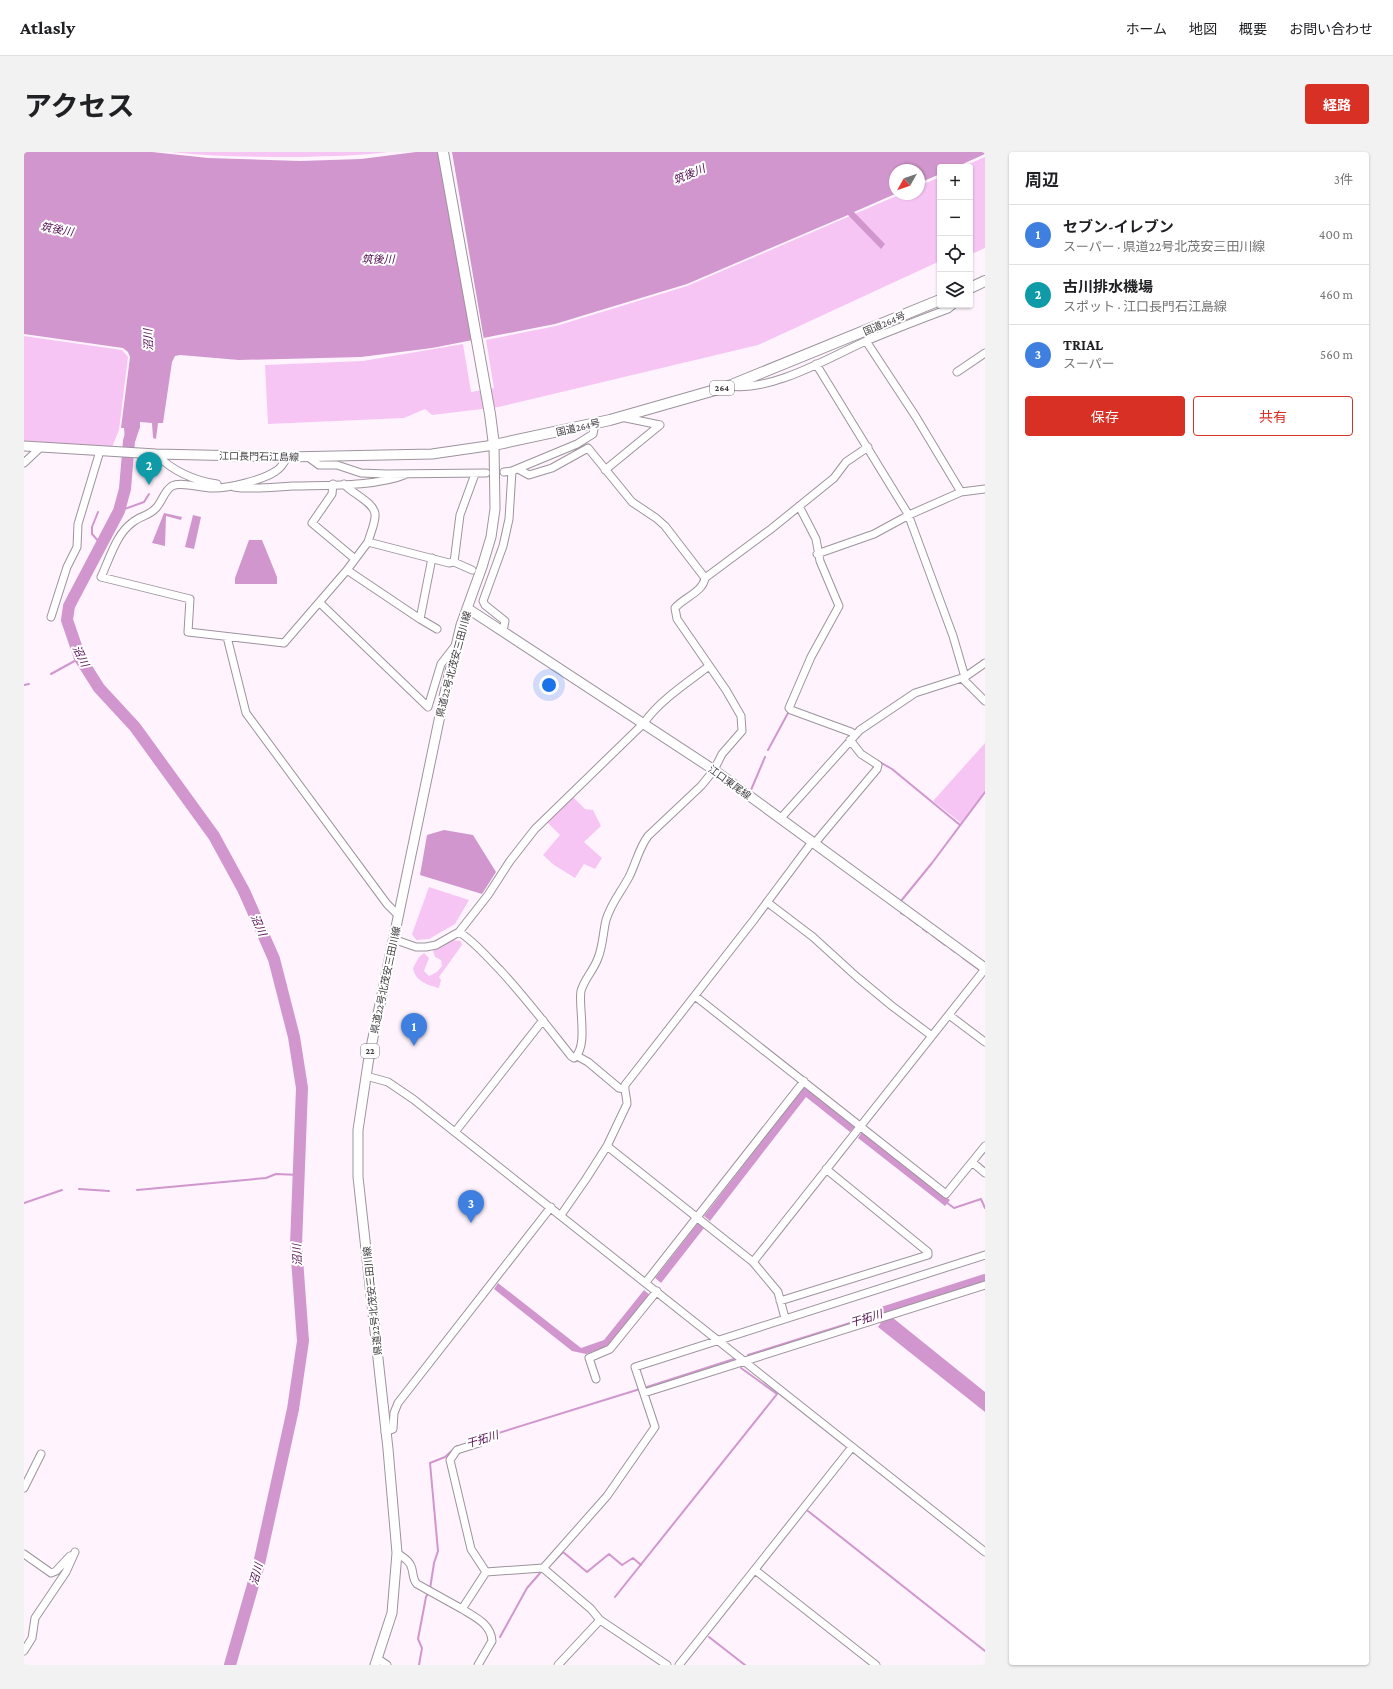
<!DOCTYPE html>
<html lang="ja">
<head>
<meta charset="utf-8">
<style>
	:root { --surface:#fff; --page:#f2f2f2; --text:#202124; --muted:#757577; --line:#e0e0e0; --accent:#d93025 }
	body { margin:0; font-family:"Crimson Pro","Noto Sans JP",serif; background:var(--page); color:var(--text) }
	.controls { position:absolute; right:12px; top:12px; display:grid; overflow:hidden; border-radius:4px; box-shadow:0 1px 3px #0004 }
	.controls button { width:36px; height:36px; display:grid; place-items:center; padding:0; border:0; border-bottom:1px solid var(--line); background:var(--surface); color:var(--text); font:20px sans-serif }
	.compass { position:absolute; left:865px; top:12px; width:36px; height:36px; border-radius:50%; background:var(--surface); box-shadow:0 1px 3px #0004; rotate:230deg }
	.you { position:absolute; left:525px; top:533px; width:14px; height:14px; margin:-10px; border:3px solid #fff; border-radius:50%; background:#1a73e8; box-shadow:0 0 0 6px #1a73e833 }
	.badge { display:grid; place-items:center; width:26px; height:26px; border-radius:50%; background:var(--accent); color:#fff; font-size:13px; font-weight:700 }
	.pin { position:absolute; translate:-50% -33px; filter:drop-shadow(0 1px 2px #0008) }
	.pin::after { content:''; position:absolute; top:21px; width:14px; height:12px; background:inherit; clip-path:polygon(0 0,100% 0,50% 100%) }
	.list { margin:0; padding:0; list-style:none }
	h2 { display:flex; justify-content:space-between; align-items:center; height:52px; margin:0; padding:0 16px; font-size:17px }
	h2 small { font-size:13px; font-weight:400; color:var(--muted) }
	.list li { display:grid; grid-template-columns:26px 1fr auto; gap:12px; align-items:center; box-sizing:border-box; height:60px; padding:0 16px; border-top:1px solid var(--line) }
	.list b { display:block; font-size:15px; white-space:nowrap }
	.list p { margin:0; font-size:13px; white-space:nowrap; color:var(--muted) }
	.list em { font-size:13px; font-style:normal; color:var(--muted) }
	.actions { display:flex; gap:8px; padding:12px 16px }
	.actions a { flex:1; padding:9px 0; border:1px solid var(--accent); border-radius:4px; text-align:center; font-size:14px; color:var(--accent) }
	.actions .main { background:var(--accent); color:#fff }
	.icon { flex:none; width:22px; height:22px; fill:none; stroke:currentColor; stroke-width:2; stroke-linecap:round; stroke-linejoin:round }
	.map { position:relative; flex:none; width:961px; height:1513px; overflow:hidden; border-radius:4px }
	header { display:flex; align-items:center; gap:24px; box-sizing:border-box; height:56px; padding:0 20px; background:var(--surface); border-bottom:1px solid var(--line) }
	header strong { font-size:19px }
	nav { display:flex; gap:22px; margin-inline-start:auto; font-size:14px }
	.intro { display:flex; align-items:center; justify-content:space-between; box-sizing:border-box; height:96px; padding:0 24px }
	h1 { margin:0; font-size:28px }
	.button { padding:10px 18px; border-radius:4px; background:var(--accent); color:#fff; font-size:14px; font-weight:700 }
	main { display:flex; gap:24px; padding:0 24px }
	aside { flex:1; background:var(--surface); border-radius:4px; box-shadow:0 1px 3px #0004 }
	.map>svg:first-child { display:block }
	.green { fill:#f7c5f4 }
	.water { fill:#d196ce }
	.pier { fill:#fff4fe }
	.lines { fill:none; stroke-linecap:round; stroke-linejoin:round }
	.stream { stroke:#d196ce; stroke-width:2 }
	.river { stroke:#d196ce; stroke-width:12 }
	.minor-casing { stroke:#9d939c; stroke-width:9 }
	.major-casing { stroke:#9d939c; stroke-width:11 }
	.highway-casing { stroke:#9d939c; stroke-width:12 }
	.minor { stroke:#fff; stroke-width:7 }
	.major { stroke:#fff; stroke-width:9 }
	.highway { stroke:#fff; stroke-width:10 }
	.labels { text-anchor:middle; stroke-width:4; stroke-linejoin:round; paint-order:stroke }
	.shield { fill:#fff; stroke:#787578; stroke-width:1 }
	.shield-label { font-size:9px; font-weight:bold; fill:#3e3a3e }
	.street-label { font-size:10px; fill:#3e3a3e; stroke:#fff }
	.water-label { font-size:11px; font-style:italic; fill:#520952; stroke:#fff }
</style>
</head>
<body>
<header>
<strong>Atlasly</strong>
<nav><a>ホーム</a><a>地図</a><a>概要</a><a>お問い合わせ</a></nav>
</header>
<div class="intro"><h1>アクセス</h1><a class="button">経路</a></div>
<main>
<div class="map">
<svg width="961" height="1513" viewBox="0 0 961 1513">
	<rect width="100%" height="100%" fill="#fff4fe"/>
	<path class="green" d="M147 0H364C335 4 305 4 276 5 232 5 190 5 147 0Z
		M961 5V96L950 101 946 98V15H938Z
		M916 25V109L734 193 475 255 408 263 401 257 380 266 244 272 241 213 339 209 439 192 447 240 470 236 462 188 532 174 663 134 877 42H895V34Z
		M0 184 98 198 104 205 95 278 88 295 0 289Z
		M961 591V639L937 671 909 649Z
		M548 644 561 657 569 658 577 674 560 690 578 706 571 717 560 712 551 726 530 713 519 703 536 683 522 669Z
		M405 735 445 748 431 772 405 787 392 788 388 782Z
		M429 788 437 789 438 793 415 825 417 828 415 836C403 833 391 829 389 816L395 805 400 801 405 806 400 819 405 824 413 820 418 814 417 808 411 805 409 799 414 795Z"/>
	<path class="water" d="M0 0H128L184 6 276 9 337 7 392 0H961V2L932 15H916V22L895 31V18H871V42L830 60 861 92 857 97 824 63 663 132 531 172 408 196 337 205 215 208 156 203 151 204 148 210 139 271H134L132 287 129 286 128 271 116 270 115 278H113L110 282V289L101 288 100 276H97L106 205 104 200 99 196 0 182Z
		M140 361 158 365 157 368 142 364 141 394 128 391Z
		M169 363 177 365 170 397 161 395Z
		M225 388H238L253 425V432H211V426Z
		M420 678 449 683 472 720 458 742 396 723 403 683Z
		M781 934 831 974 826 980 782 945 686 1069 680 1064Z
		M838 980 926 1048 921 1054 834 986Z
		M674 1071 680 1076 637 1131 631 1126Z
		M474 1131 557 1196 580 1188 620 1138 626 1143 585 1194 562 1202 548 1199 470 1137Z
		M869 1166 961 1240V1260L854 1175 858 1169Z"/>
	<path class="pier" d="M416 0H428L460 188 449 190Z"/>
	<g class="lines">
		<path class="stream" d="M95 359 120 350 125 342
			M74 360 68 375V382L77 392
			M27 522 56 506
			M0 533 5 532
			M744 598 764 561H766
			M854 609 868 617 936 673
			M727 638 741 605
			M877 749 908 711 961 640
			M877 761 881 763
			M885 766 894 773
			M899 777 903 780
			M908 783 921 793
			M927 797 931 800
			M939 806 954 817
			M55 1037 85 1039
			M113 1038 242 1026 252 1022 276 1023
			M922 1050 930 1056 957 1047 961 1056
			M0 1051 38 1038
			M724 1203 858 1161
			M620 1236 710 1207
			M452 1288 616 1237
			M784 1359 961 1499
			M528 1411 539 1400 563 1420 585 1402 598 1413 609 1406 617 1413
			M406 1437 410 1411 414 1399 406 1311 421 1305 433 1294
			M591 1445 753 1242 717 1216
			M476 1485 503 1436 517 1420
			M685 1485 721 1513
			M468 1495 471 1491
			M395 1513 398 1496 394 1487 402 1445 404 1441"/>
		<path class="river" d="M110 274 105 289 101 337 95 359 45 454 43 468 56 506 75 536 111 575 190 684 220 739 250 807 270 885 278 936 272 1093 279 1189 269 1257 235 1412 206 1513
			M858 1161 961 1128"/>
		<defs>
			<path id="minor" d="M842 189 892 265 937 340 961 337
				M792 212 884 362 929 484 941 525
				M933 220 961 201
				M705 234C748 240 804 206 842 189 869 178 897 167 924 157L929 153
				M597 265 636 273
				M132 302C148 319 171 329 193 332
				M263 305C260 311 257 316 252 319 239 328 206 336 190 336 179 337 158 329 148 334 140 339 138 350 132 356 125 364 116 364 109 370 92 382 86 406 77 425L166 447 164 480 260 491 323 418 344 390 425 411 430 410 448 418
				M284 305 295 313H313L337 321 362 322 462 321
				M0 311 17 295
				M494 317 505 323 528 316 564 296 608 350 632 366 641 374 681 426
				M581 318 636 273
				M480 320 488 319 553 292 569 282 571 271
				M309 332 308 342 288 371 331 407
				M320 332C327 341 350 350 351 362 352 370 346 382 344 390
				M210 335C228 338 249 335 268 334 303 333 351 335 383 322
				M775 354 792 387 796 409 815 454 787 505 765 556 767 558 827 580 831 583
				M793 402 850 382 885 363 937 340
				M430 410 436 363 451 322
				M323 418 396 467 413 477
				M296 451 404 555 417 512 431 494
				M27 465 43 415 53 395 54 372 76 299
				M396 467 408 406
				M479 479 481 469 461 453 459 449 479 394 485 367 488 319
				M203 485 222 561 363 752 374 763
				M938 526 961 549
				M756 667 836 578 891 541 941 525 961 511
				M790 692 853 617 854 613 837 602 826 588
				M743 750 789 785 833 825 868 854 908 884
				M435 780C451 790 463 805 476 818 501 845 524 875 547 904L550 906C565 895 554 855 557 839 560 827 570 818 574 806 579 794 579 780 582 768 587 751 597 740 605 725 612 711 615 696 624 684L677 634 690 618 698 602 718 579 717 564 702 538 653 467 651 456C659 446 679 440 681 426L747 377 810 326 822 310 844 295
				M369 787 392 795H402L412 793 435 780 464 743 486 709 511 677 620 571C635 549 664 530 685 514
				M671 844 922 1042 948 1010 961 1021
				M925 863 961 890
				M553 904 564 910 595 936 601 937
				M342 924 364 930 389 947 961 1400
				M431 980 519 868
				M583 994 729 1110 754 1140 761 1166
				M948 1010 961 994
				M537 1063 562 1027 583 994 603 952C603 945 600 939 601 933L729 769 788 690
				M729 1110 961 817
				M622 1130 780 929
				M756 1149 904 1103V1100L802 1017
				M572 1227 565 1206 586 1197 633 1139
				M620 1241 961 1133
				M361 1280 369 1277 370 1261 374 1251 527 1055
				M455 1291 433 1298 426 1308 447 1397 462 1420
				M0 1336 17 1302
				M373 1401C377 1404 385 1408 387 1414 390 1421 388 1427 393 1432L438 1457 462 1420 519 1416 522 1413 583 1344 631 1275 611 1215 961 1103
				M0 1402 27 1421 32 1419 46 1404
				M519 1416 567 1457 576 1468 643 1513
				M731 1418 852 1513
				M438 1457C451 1465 467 1472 468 1489L454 1513
				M0 1499 8 1486 11 1466 42 1420 51 1400
				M353 1506 363 1513
				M534 1513 576 1468
				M655 1513 828 1295"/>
			<path id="major" d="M0 294 132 302 263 305 408 302 470 293 471 357 467 385 458 415 437 473 419 549 345 905 334 978V1025L364 1297 373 1401 368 1461 351 1513
				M443 456 690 618 961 816"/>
			<path id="highway" d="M419 0 466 262 470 293 586 268 705 234 916 148
				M946 136 961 129"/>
		</defs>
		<use href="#minor" class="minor-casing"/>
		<use href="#major" class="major-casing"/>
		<use href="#highway" class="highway-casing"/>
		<use href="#minor" class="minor"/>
		<use href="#major" class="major"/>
		<use href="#highway" class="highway"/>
	</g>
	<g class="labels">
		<g class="shield">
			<rect x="686" y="229" width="24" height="14" rx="3"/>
			<rect x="337" y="892" width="18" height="14" rx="3"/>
		</g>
		<g class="shield-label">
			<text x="698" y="239">264</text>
			<text x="346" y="902">22</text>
		</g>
		<g class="street-label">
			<text transform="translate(860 171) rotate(-23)" y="4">国道264号</text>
			<text transform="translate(554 275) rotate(-13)" y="4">国道264号</text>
			<text transform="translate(235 304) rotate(1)" y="4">江口長門石江島線</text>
			<text transform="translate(429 512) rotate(-75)" y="4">県道22号北茂安三田川線</text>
			<text transform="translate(706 630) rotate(36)" y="4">江口東尾線</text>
			<text transform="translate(361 828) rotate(-78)" y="4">県道22号北茂安三田川線</text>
			<text transform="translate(348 1149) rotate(-96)" y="4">県道22号北茂安三田川線</text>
		</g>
		<g class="water-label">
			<text transform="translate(665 22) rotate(-23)" y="4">筑後川</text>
			<text transform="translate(33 77) rotate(10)" y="4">筑後川</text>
			<text x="354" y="111">筑後川</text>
			<text transform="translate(124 188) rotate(-92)" y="4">沼川</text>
			<text transform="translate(57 504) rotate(64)" y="4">沼川</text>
			<text transform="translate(235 773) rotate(66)" y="4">沼川</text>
			<text transform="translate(273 1103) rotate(-93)" y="4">沼川</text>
			<text transform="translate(842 1166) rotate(-17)" y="4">干拓川</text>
			<text transform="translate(458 1287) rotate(-17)" y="4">干拓川</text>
			<text transform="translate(232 1422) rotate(-75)" y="4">沼川</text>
		</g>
	</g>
</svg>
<div class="controls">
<button>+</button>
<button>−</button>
<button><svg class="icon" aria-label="locate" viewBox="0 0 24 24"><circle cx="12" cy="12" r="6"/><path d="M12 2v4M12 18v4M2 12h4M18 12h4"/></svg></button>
<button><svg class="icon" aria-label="layers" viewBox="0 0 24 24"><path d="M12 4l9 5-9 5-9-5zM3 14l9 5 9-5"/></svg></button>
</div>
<svg class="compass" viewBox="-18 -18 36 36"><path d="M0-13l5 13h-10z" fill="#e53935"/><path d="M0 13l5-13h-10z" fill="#757577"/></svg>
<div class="you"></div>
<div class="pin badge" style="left:390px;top:894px;background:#3f7fe0">1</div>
<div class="pin badge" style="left:125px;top:333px;background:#0f9aa8">2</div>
<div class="pin badge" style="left:447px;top:1071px;background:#3f7fe0">3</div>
</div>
<aside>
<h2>周辺<small>3件</small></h2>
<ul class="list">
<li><span class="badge" style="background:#3f7fe0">1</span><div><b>セブン-イレブン</b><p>スーパー · 県道22号北茂安三田川線</p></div><em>400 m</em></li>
<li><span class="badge" style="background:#0f9aa8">2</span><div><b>古川排水機場</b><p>スポット · 江口長門石江島線</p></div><em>460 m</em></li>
<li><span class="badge" style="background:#3f7fe0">3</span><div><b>TRIAL</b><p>スーパー</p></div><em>560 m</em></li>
</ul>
<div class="actions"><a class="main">保存</a><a>共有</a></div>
</aside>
</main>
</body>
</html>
